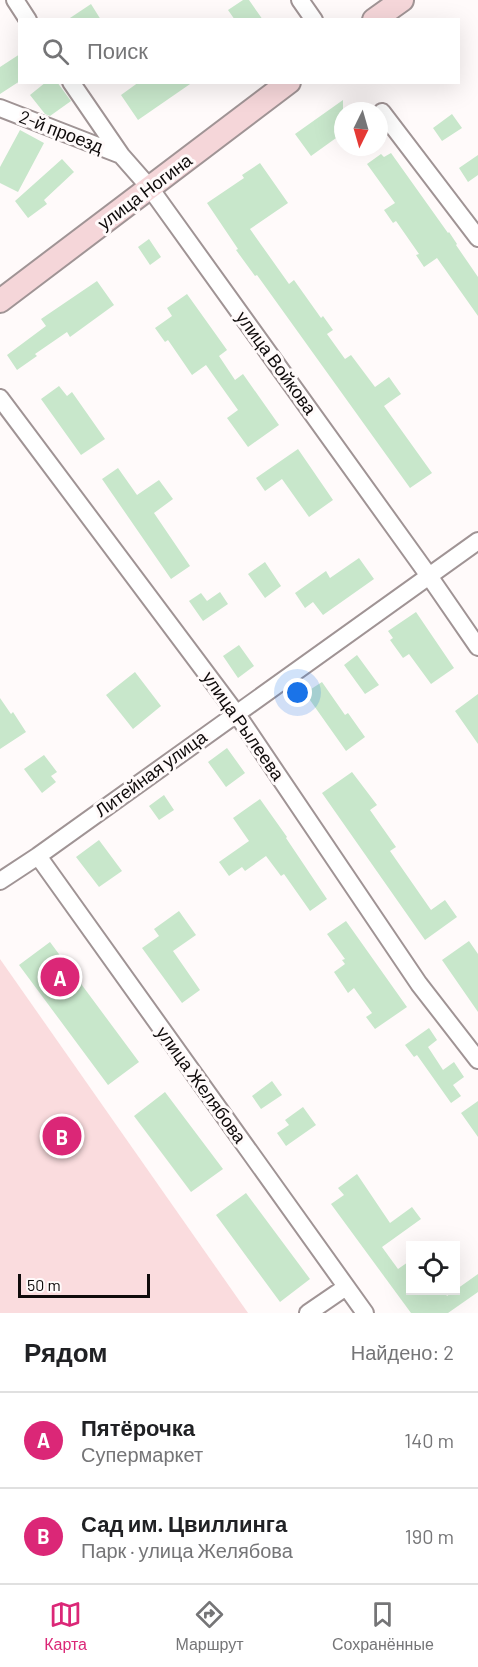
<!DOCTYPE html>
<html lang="ru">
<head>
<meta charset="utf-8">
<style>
	:root { --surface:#fff; --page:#f6f6f6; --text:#202124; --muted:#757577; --line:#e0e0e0; --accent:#db2777 }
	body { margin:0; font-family:Barlow,sans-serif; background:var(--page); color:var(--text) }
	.controls { position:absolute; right:18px; bottom:18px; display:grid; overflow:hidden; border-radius:0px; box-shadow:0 6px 24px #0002 }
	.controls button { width:54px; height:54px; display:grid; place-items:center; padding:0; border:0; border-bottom:2px solid var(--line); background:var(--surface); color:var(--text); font:30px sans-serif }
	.compass { position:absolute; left:334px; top:102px; width:54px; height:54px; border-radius:50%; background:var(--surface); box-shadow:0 6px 24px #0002; rotate:185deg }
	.scale { position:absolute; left:18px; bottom:15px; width:132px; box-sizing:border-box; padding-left:6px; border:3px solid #0f0b0b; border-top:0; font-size:16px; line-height:21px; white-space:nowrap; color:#0f0b0b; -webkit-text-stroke:4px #fffafa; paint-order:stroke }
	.you { position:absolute; left:298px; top:693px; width:21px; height:21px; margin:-15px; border:4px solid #fff; border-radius:50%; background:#1a73e8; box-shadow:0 0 0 9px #1a73e833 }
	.badge { display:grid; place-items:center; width:39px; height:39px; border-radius:50%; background:var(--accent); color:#fff; font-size:20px; font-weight:700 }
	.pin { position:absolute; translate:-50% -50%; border:3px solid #fff; box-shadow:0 2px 6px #0006 }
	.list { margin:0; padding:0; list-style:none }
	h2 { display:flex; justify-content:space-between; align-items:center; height:78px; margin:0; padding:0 24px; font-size:26px }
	h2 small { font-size:20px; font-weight:400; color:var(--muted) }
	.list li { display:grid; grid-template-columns:39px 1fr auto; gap:18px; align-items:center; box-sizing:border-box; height:96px; padding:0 24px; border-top:2px solid var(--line) }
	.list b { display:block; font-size:22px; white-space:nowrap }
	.list p { margin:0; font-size:20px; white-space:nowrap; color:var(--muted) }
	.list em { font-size:20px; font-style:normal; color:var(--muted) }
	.icon { flex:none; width:33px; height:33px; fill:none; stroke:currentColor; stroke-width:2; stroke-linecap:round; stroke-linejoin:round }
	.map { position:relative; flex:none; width:478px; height:1313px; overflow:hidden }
	.search { position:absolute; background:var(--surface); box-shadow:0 6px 24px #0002; left:18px; right:18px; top:18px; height:66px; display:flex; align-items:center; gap:15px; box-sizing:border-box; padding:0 21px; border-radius:0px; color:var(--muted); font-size:22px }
	.sheet { height:270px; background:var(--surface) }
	nav { display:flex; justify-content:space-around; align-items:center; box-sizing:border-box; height:84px; border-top:2px solid var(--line); background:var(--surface); font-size:16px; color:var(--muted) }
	nav a { display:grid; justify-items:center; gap:3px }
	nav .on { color:var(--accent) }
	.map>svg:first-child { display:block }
	.green { fill:#fadcde }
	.building { fill:#c8e7cb }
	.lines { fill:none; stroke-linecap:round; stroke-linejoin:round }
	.street-casing { stroke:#a09495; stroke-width:20 }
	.secondary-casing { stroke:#a09495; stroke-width:26 }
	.street { stroke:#fff; stroke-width:16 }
	.secondary { stroke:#f5d6d9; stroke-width:22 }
	.labels { text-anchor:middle; stroke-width:6; stroke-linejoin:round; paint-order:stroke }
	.street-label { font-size:18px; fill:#0f0b0b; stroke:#fffafa }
</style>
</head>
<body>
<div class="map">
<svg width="478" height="1313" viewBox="0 0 478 1313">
	<rect width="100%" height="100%" fill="#fffafa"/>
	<path class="green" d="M0 959 248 1313H0Z"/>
	<path class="building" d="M243 0H249L263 20H235L228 10Z
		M91 4 101 20H67Z
		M20 54V81L0 94V67Z
		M46 82H57L71 101 50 116 45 114 30 95Z
		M139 82H193L138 120 121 95Z
		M343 100V133L311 156 295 134Z
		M452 114 462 128 442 141 433 128Z
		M20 130 44 143 18 192 0 183V167Z
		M391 153 448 233 449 232 457 244 456 245 478 277V316L437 258 424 267 416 255 419 254 396 221 393 223 384 210 395 203 367 164 381 154 384 157Z
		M478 155V175L468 182 459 168Z
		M62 159 74 172 44 200 47 204 28 218 15 201Z
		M260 163 288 203 250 229 289 284 294 280 321 318 323 316 333 330 327 334 345 359 351 355 375 387 389 377 401 394 384 406 432 473 410 488 257 275 255 276 236 250 238 249 207 203 244 178 242 175Z
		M149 239 161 257 150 265 138 247Z
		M97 281 114 305 70 337 67 332 35 354 37 356 17 370 7 355 46 326 41 319Z
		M187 294 227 350 219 356 235 380 243 374 279 425 248 447 227 418 238 410 206 365 192 375 168 340 165 342 155 328 172 316 167 308Z
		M59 386 67 396 72 392 105 439 81 455 41 399Z
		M298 449 333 500 309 517 282 479 265 491 256 478Z
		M118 468 137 495 159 480 173 499 154 513 190 566 171 579 102 479Z
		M359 558 374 579 323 615 313 602 305 608 295 593 326 571 330 578Z
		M265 562 281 586 265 598 248 574Z
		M220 592 228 604 203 621 189 601 201 593 207 601Z
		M416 612 454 668 431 684 409 654 403 658 390 640 393 638 388 631Z
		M239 645 254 666 238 678 223 656Z
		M357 655 379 685 365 694 344 665Z
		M135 672 161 706 133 729 106 695Z
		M322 682 345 715 348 713 365 737 346 751 305 693Z
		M478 694V744L455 711Z
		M0 698 11 714 13 712 26 732 0 749Z
		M227 748 245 773 226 787 208 762Z
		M44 755 57 772 51 776 56 782 42 793 24 769Z
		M352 772 377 805 370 810 396 847 390 851 431 910 445 900 457 917 425 940 322 793Z
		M164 795 174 810 159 820 149 806Z
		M260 799 287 837 286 838 327 899 310 911 284 874 281 876 266 856 245 871 242 867 229 876 219 862 249 841 233 818Z
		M99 840 122 871 99 887 76 857Z
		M179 911 196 935 173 951 200 990 182 1003 142 948 159 936 154 929Z
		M346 921 407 1007 375 1029 366 1017 372 1013 354 988 348 993 334 972 345 964 342 960 345 959 327 934Z
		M469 941 478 954V1012L442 960Z
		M50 942 139 1062 108 1085 19 965Z
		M429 1028 437 1040 428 1047 443 1070 454 1062 464 1077 453 1085 461 1096 451 1103 417 1055 414 1057 405 1045Z
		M272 1081 282 1095 261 1109 252 1096Z
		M165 1092 223 1169 191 1192 134 1116Z
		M478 1101V1137L461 1113Z
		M303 1107 316 1125 286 1146 277 1133 289 1125 285 1120Z
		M357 1174 390 1223 412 1207 421 1219 382 1247 398 1269 411 1260V1290H443L447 1296 478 1274V1292L448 1313H411L331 1204 344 1195 338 1188Z
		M246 1193 310 1279 280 1302 216 1215Z"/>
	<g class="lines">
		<defs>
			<path id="street" d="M15 0 28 20
				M300 0 314 20
				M71 82 121 155 150 188 429 576 478 647
				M0 108 121 155
				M382 112 478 238
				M0 398 236 713 419 984 478 1060
				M38 856 365 1313
				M0 881 38 856 478 541
				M308 1313 346 1287"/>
			<path id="secondary" d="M374 20 402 0
				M0 301 289 82"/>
		</defs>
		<use href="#street" class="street-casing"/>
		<use href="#secondary" class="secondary-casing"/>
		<use href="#street" class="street"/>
		<use href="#secondary" class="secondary"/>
	</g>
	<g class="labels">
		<g class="street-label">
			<text transform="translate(61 132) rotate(21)" y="6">2-й проезд</text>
			<text transform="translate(145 192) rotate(-37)" y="6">улица Ногина</text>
			<text transform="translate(276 363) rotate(54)" y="6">улица Войкова</text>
			<text transform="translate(243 726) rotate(55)" y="6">улица Рылеева</text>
			<text transform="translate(151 774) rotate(-36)" y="6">Литейная улица</text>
			<text transform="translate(201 1085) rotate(54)" y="6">улица Желябова</text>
		</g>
	</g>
</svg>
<div class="controls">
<button><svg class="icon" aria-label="locate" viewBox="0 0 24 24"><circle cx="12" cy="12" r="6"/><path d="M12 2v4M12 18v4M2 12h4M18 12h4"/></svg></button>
</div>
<svg class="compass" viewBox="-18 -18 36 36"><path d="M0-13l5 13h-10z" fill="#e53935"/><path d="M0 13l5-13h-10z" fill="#757577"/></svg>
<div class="scale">50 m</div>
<div class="you"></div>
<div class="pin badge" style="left:60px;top:977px">A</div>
<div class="pin badge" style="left:62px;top:1136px">B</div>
<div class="search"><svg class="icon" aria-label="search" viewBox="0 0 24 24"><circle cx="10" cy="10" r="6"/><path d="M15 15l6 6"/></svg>Поиск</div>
</div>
<section class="sheet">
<h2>Рядом<small>Найдено: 2</small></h2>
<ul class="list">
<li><span class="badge">A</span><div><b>Пятёрочка</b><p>Супермаркет</p></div><em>140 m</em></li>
<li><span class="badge">B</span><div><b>Сад им. Цвиллинга</b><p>Парк · улица Желябова</p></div><em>190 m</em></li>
</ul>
</section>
<nav>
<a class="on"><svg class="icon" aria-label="map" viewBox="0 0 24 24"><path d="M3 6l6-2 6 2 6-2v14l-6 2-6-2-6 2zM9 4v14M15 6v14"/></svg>Карта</a>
<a><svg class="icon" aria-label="directions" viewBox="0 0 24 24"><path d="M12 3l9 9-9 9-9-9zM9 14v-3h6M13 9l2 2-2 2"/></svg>Маршрут</a>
<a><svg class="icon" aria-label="saved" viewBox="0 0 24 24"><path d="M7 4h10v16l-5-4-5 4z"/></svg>Сохранённые</a>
</nav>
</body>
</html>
